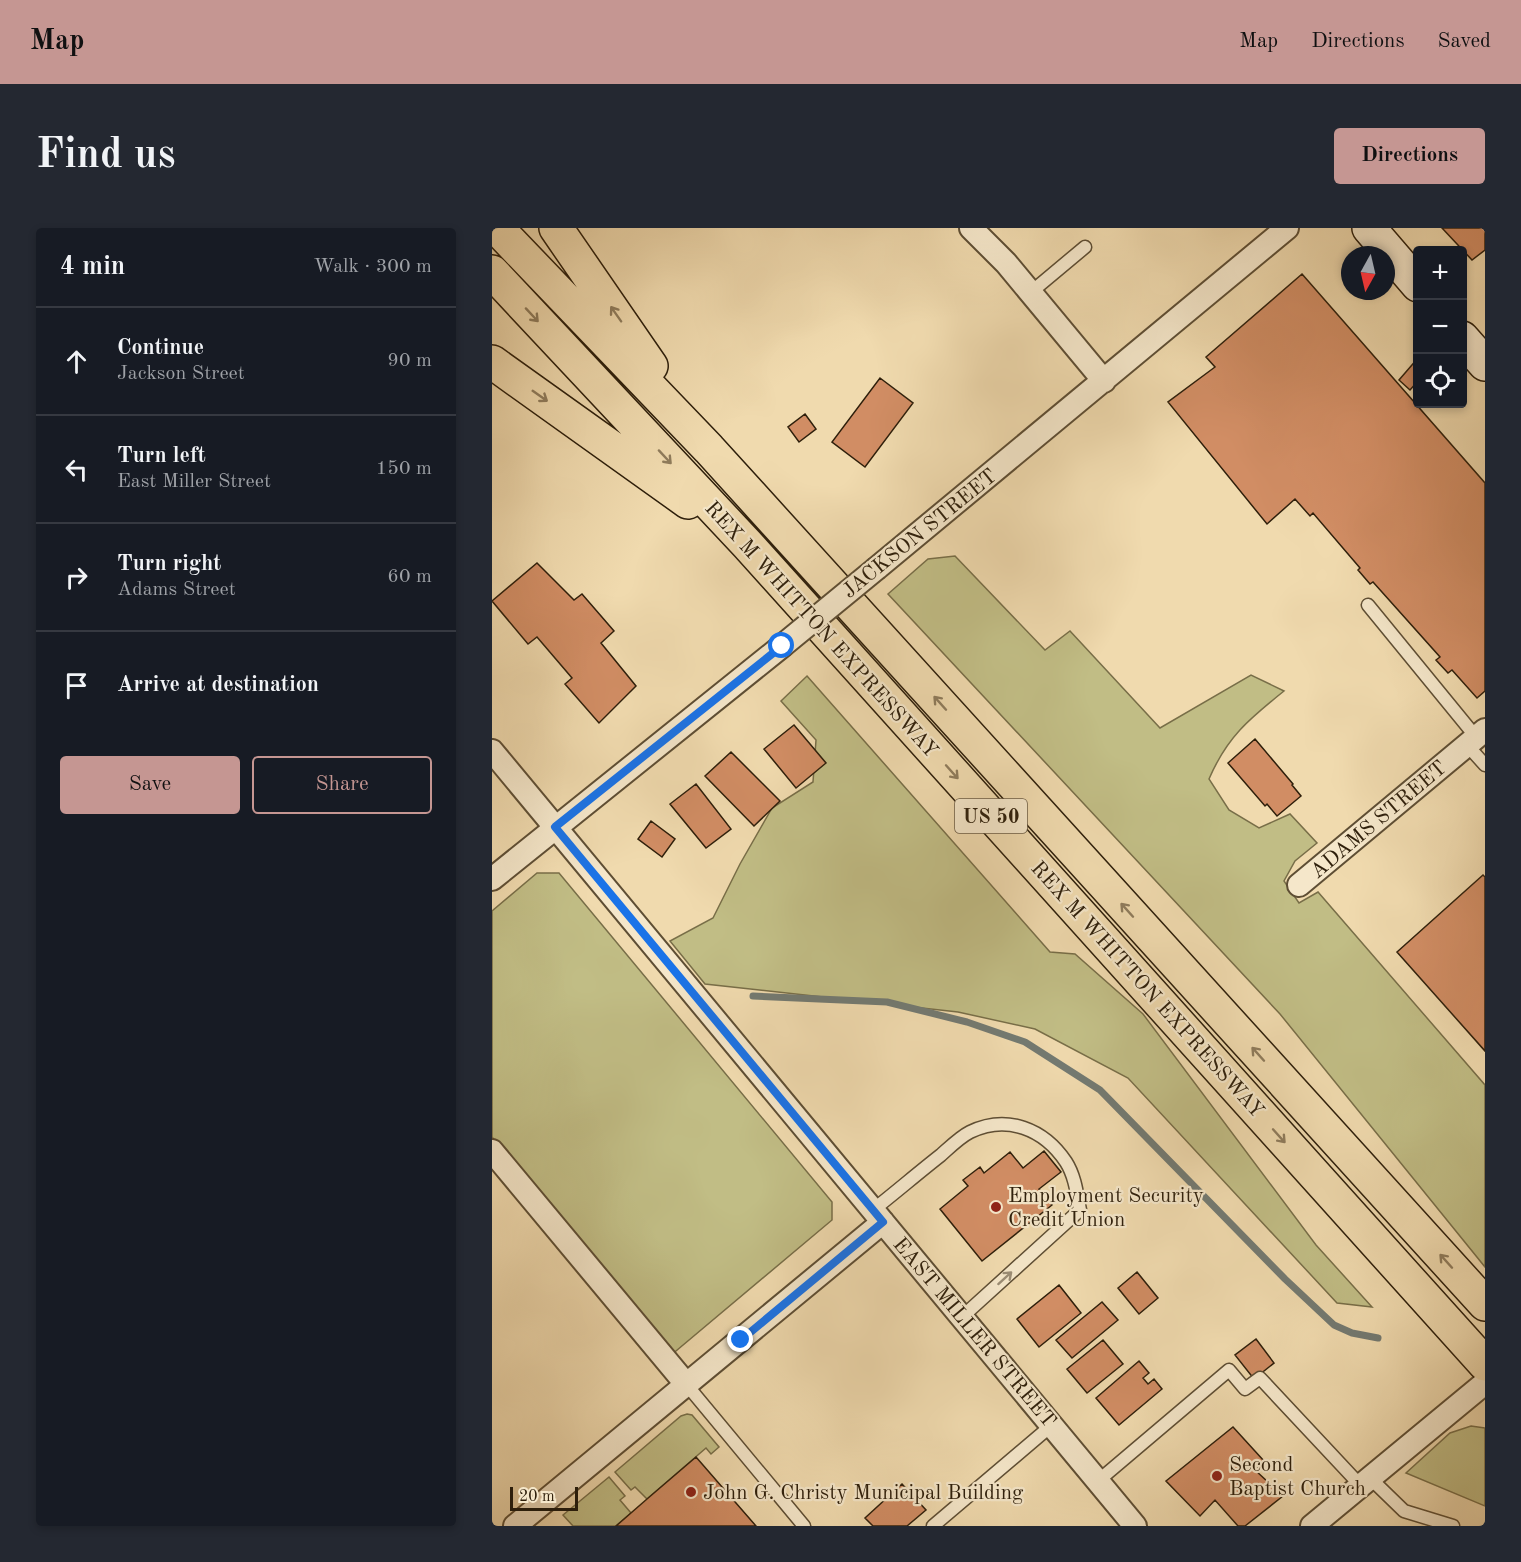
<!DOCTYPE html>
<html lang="en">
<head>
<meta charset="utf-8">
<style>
	:root { --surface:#171b24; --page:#242831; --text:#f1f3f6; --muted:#9ea1a6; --line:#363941; --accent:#c59692 }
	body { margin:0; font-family:"Old Standard TT",serif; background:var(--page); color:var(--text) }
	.controls { position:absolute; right:18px; top:18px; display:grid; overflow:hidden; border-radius:6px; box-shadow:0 3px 9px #0003 }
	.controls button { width:54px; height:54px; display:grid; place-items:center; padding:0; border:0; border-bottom:2px solid var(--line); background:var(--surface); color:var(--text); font:30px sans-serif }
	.compass { position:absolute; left:849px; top:18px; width:54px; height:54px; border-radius:50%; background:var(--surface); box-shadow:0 3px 9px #0003; rotate:188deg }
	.scale { position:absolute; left:18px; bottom:15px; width:68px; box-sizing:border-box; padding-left:6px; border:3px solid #2e1f0b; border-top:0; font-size:16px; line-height:21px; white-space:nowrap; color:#2e1f0b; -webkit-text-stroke:4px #f5e7ca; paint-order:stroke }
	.stop { position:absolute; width:18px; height:18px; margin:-14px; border:4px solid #1a73e8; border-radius:50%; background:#fff }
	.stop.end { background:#1a73e8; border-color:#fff; box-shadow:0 2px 6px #0008 }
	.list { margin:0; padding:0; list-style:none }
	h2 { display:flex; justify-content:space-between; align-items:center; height:78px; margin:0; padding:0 24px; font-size:26px }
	h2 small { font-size:20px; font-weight:400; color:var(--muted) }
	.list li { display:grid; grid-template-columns:39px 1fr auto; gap:18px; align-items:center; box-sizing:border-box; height:108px; padding:0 24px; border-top:2px solid var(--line) }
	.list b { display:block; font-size:22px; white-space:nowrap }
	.list p { margin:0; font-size:20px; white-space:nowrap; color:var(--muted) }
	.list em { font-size:20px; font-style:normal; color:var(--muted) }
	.actions { display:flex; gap:12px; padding:18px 24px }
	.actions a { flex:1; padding:14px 0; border:2px solid var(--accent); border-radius:6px; text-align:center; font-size:21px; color:var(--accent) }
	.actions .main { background:var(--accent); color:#111 }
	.icon { flex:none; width:33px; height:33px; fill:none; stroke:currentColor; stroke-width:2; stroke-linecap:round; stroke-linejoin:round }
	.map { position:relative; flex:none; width:993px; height:1298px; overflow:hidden; border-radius:6px }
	header { display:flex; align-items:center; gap:36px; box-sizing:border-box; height:84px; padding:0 30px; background:var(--accent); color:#111 }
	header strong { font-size:28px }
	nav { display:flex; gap:33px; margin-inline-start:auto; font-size:21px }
	.intro { display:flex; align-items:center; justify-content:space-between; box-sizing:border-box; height:144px; padding:0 36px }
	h1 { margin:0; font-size:42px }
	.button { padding:15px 27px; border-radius:6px; background:var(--accent); color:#111; font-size:21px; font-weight:700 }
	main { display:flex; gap:36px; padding:0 36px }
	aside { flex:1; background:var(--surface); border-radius:6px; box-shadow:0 3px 9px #0003 }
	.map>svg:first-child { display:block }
	.green { fill:#c1bd85; stroke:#786e48; stroke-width:1.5 }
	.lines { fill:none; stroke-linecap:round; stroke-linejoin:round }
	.stream { stroke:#737a72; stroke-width:7 }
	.building { fill:#d18d64; stroke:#2e1f0b; stroke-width:1.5 }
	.lane-casing { stroke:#5e4e34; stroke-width:15 }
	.street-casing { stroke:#5e4e34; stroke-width:26 }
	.secondary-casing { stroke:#2e1f0b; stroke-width:36 }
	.highway-casing { stroke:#2e1f0b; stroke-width:36 }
	.lane { stroke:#f5e7ca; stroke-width:12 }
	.street { stroke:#f5e7ca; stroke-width:22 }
	.secondary { stroke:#f5e7ca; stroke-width:33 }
	.highway { stroke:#f0daae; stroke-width:33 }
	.street-bridge-casing { stroke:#5e4e34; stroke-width:26; stroke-linecap:butt }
	.street-bridge { stroke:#f5e7ca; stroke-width:22 }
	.oneway { stroke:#8f7c5c }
	.oneway2 { stroke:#9b8d74 }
	.route { stroke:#1a73e8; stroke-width:8 }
	.poi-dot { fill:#8f2418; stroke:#f5e7ca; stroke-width:2 }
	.labels { text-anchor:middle; stroke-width:4.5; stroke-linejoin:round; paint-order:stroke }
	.shield { fill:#f5e7ca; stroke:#6a5b44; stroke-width:1.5 }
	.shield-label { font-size:20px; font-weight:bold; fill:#2e1f0b }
	.street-label { font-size:21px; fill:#2e1f0b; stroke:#f5e7ca }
	.poi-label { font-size:21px; fill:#2e1f0b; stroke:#f5e7ca; text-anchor:start }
</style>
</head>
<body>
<header>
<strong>Map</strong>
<nav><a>Map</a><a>Directions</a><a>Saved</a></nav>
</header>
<div class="intro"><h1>Find us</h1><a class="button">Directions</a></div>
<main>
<aside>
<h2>4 min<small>Walk · 300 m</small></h2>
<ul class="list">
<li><svg class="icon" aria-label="ahead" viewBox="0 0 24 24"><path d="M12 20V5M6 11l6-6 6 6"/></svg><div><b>Continue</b><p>Jackson Street</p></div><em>90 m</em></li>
<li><svg class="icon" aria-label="left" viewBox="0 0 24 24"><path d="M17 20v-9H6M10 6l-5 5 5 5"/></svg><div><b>Turn left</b><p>East Miller Street</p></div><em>150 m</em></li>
<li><svg class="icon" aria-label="right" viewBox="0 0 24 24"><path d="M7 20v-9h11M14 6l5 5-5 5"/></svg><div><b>Turn right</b><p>Adams Street</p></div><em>60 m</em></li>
<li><svg class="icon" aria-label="arrive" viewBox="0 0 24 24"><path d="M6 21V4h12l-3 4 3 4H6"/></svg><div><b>Arrive at destination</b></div></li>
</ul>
<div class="actions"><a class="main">Save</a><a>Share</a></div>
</aside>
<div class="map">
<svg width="993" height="1298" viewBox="0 0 993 1298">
	<rect width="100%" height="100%" fill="#f0daae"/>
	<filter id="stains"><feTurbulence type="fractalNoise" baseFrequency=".00333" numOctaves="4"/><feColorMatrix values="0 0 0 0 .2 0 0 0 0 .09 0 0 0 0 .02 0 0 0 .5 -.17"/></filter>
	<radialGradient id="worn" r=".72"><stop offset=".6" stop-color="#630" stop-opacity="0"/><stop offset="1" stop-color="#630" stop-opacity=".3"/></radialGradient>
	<path class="green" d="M463 328 553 422 578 403 668 500 759 447 792 463C757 491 735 509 717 551L737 582 767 600 798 586 825 615 803 633 792 653 807 675 826 664 993 857V1039L788 786 396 366 436 331Z
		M315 448 558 724 583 726 651 786 824 1017 880 1079 845 1075 636 850 543 801 466 784 213 756 178 713 221 690 248 636 280 580 321 554 324 512 289 473Z
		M45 645H67L340 974V992L178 1128 0 909V683Z
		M195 1186 200 1187 227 1219 219 1226 214 1220 155 1271 143 1259 139 1262 123 1244 189 1188Z
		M979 1198 993 1200V1278L914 1245 958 1205Z
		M117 1249 133 1268 128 1272 139 1285 124 1298H81L71 1287Z"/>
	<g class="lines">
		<path class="stream" d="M261 768 395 774 475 794 533 814 608 862 793 1051 842 1097 860 1105 886 1110"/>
	</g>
	<path class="building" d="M950 0H993V22L980 32Z
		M810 46 993 255V463L985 470 960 442 956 445 944 432 948 429 881 354 878 356 866 342 868 340 821 285 818 288 803 271 775 296 676 174 723 139 714 129Z
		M926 130V153L918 162 907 152Z
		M388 150 421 175 373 239 340 214Z
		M313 186 324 201 307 214 296 199Z
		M45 335 82 372 90 366 122 403 109 415 144 458 107 495 73 456 80 450 45 409 36 416 0 373Z
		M302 497 334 535 304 560 272 521Z
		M763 511 801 556 800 557 809 568 785 588 775 576 773 578 736 535Z
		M239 524 288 573 262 598 213 548Z
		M204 556 239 601 214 620 178 576Z
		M159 593 183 611 170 629 146 611Z
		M991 647 993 649V823L905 724Z
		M552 923 569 944 547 961 560 977 490 1033 448 981 476 958 471 952 488 939 492 945 518 924 531 940Z
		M645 1044 666 1070 647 1086 626 1060Z
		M567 1057 589 1085 547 1119 525 1091Z
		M610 1074 626 1092 580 1130 564 1112Z
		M764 1111 782 1135 762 1151 743 1127Z
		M611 1112 631 1136 595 1165 575 1141Z
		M647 1133 657 1145 651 1150 656 1156 662 1151 670 1161 627 1197 604 1170Z
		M741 1199 772 1233 763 1242 791 1268 753 1298H746L723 1272 708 1288 674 1253Z
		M204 1229 264 1298H124L155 1271Z
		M410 1256 434 1282 415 1298H381L373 1290Z"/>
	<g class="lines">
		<defs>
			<path id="lane" d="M538 65 593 19
				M876 377 984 509
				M975 517 993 537
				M381 982C404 964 426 945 449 927 458 919 468 909 478 904 515 886 552 901 574 934 583 948 585 966 588 982L470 1089
				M194 1156 312 1298
				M878 1250 912 1283 961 1298
				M606 1253 737 1142 753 1161 768 1150 869 1258
				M441 1298 560 1197"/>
			<path id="street" d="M479 0 514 35 612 153
				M385 340 795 0
				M0 523 643 1298
				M0 651 290 418
				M807 657 993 502
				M0 923 194 1156
				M23 1298 391 994
				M820 1298 993 1155"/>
			<path id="secondary" d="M877 0 926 57
				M970 110 993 136"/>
			<path id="highway" d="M5 0 217 221 993 1076
				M64 0 159 138
				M0 44 255 316 993 1136
				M0 134 196 274"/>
		</defs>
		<use href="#lane" class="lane-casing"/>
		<use href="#street" class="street-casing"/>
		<use href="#secondary" class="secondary-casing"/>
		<use href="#highway" class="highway-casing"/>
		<use href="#lane" class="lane"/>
		<use href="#street" class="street"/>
		<use href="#secondary" class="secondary"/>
		<use href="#highway" class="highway"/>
		<defs>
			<path id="street-bridge" d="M290 418 385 340"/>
		</defs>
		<use href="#street-bridge" class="street-bridge-casing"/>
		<use href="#street-bridge" class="street-bridge"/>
	</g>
	<defs><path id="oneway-shaft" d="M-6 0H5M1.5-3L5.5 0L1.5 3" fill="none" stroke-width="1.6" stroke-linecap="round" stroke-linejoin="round" transform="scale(1.5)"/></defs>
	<g class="oneway">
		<use href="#oneway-shaft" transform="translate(124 86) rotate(-125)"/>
		<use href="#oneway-shaft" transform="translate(40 87) rotate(47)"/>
		<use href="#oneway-shaft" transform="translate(48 168) rotate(35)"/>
		<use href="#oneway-shaft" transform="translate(173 229) rotate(47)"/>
		<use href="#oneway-shaft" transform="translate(448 475) rotate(-132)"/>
		<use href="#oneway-shaft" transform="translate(460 544) rotate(48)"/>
		<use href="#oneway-shaft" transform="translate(635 682) rotate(-132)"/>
		<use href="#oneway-shaft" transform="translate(766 826) rotate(-132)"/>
		<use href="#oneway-shaft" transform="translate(787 908) rotate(48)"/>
		<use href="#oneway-shaft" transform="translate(954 1033) rotate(-132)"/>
	</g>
	<use class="oneway2" href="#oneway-shaft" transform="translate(513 1050) rotate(-42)"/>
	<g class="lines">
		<path class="route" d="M249 1112 391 994 63 599 290 418"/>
	</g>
	<g class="poi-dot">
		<circle cx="504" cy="979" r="6"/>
		<circle cx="725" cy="1248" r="6"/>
		<circle cx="199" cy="1264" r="6"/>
	</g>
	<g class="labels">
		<rect class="shield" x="463" y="571" width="72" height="34" rx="4.5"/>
		<g class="shield-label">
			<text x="499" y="595">US 50</text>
		</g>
		<g class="street-label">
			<text transform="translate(427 305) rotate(-39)" y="7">JACKSON STREET</text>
			<text transform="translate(330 401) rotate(48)" y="7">REX M WHITTON EXPRESSWAY</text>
			<text transform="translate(886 591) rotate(-40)" y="7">ADAMS STREET</text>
			<text transform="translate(656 761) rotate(48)" y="7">REX M WHITTON EXPRESSWAY</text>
			<text transform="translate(483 1104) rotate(50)" y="7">EAST MILLER STREET</text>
		</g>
		<g class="poi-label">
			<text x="516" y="974">Employment Security<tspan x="516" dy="24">Credit Union</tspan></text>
			<text x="737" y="1243">Second<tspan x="737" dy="24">Baptist Church</tspan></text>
			<text x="211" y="1271">John G. Christy Municipal Building</text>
		</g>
	</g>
	<rect width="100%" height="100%" filter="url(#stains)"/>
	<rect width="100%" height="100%" fill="url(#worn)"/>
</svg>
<div class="controls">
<button>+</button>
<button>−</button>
<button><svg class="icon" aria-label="locate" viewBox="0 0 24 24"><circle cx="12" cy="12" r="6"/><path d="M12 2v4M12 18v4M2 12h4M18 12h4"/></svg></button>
</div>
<svg class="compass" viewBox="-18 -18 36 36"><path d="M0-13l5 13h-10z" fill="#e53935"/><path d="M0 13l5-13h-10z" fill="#9ea1a6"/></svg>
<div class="scale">20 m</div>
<div class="stop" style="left:290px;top:418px"></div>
<div class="stop end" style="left:249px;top:1112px"></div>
</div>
</main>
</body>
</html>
